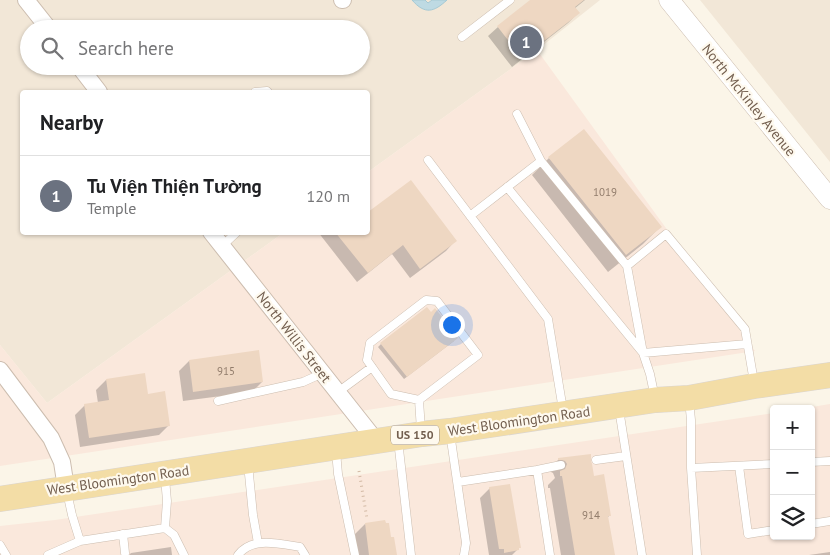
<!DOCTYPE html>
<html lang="en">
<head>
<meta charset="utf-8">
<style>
	:root { --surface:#fff; --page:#f2f2f2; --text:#202124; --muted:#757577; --line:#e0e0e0; --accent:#111827 }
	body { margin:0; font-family:"PT Sans",sans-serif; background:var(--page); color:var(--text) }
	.controls { position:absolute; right:15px; bottom:15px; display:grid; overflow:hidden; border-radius:5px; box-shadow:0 1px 4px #0004 }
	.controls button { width:45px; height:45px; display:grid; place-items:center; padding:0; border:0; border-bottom:1px solid var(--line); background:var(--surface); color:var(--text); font:25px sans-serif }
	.you { position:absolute; left:451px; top:324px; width:18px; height:18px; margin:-12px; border:4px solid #fff; border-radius:50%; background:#1a73e8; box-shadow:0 0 0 8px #1a73e833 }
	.badge { display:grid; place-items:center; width:32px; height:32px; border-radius:50%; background:var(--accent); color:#fff; font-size:16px; font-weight:700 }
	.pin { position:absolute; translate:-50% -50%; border:2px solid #fff; box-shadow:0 1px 5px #0006 }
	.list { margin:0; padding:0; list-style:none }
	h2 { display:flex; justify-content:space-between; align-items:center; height:65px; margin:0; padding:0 20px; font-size:21px }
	h2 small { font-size:16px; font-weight:400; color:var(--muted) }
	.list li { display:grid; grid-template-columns:32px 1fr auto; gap:15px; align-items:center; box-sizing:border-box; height:80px; padding:0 20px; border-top:1px solid var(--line) }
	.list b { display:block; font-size:19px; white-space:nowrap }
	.list p { margin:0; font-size:16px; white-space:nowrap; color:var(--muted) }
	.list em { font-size:16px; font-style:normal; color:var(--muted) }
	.icon { flex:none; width:28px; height:28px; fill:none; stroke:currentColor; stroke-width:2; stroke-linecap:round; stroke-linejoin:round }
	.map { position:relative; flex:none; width:830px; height:555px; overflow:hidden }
	.search { position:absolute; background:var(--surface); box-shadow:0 1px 4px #0004; left:20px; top:20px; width:350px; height:55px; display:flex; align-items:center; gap:12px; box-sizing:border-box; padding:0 18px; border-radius:28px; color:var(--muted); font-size:19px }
	.panel { position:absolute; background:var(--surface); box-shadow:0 1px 4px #0004; left:20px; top:90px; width:350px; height:145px; border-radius:5px }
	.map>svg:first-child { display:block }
	.residential { fill:#f2e7d7; fill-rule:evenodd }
	.commercial { fill:#fae8dc }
	.water { fill:#bedae3; stroke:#a5c9d4 }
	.shadow { fill:#0003 }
	.building { fill:#eed7c2 }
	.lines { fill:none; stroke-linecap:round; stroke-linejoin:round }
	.service-casing { stroke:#ccbdaf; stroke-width:9 }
	.minor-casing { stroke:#ccbdaf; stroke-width:18 }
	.tertiary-casing { stroke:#ccbdaf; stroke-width:21 }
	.primary-casing { stroke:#dad5d1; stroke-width:26 }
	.path { stroke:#d3baa5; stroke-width:3; stroke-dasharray:1 4; stroke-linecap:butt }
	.service { stroke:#fff; stroke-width:8 }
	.minor { stroke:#fff; stroke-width:16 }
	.tertiary { stroke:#fff; stroke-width:20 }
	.primary { stroke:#f3dda6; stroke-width:25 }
	.labels { text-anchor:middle; stroke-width:4.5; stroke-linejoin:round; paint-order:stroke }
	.number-label { font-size:11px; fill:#917c6b }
	.shield { fill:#fef9ee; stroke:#9c8c7e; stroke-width:1 }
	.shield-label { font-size:12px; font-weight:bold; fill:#725e4e }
	.street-label { font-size:14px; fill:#725e4e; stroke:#fef9ee }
</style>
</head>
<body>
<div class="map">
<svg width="830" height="555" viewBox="0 0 830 555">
	<rect width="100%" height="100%" fill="#fbf5e8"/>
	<path class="residential" d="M0 0H600L537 50 368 172V92H22V232L283 233 47 403 0 345ZM29 29H361V66H29Z
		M700 0H830V162Z"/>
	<path class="commercial" d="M537 50 755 351 0 466V345L47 403 283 233 368 232V172Z
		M830 404V555H0V526L55 520 774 413V536H811V409H800Z"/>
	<path class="water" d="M412 0H425L428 3 432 0H447C434 12 425 15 412 0Z"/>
	<path class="shadow" d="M532 0H585L574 9 578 13 568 23 512 67 488 36 498 27Z
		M549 158 660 227 643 244 608 272 532 175Z
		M411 182 455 241 446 251 410 278 392 254 357 282 318 232H368V214Z
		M454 341 404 379 378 347 381 344Z
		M189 361 262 382 252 392 183 401 179 371Z
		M106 380 147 395 169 425 159 435 80 447 75 415 85 405 98 403 96 390Z
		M590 455 593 477 610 515 607 518 613 555H561L550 488H548V485L555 478 553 473 549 471 546 472 558 460Z
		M490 488 518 549 512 555H489L480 498Z
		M365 524 390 538 396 555H358L355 534Z
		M171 547 172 555H129L131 553Z
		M830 552V555H809Z"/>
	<path class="building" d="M530 0H584L575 7 580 13 522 58 497 26Z
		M584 129 662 227 626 255 548 157Z
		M411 180 457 241 420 269 403 245 368 273 335 232H368V212Z
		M427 307 431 312 435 308 458 338 407 377 380 343Z
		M259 350 263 382 193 392 189 360Z
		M145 373 148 394 165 391 170 426 89 438 84 404 109 400 106 379Z
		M591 454V461L592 464 594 476 604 474 611 516H608L615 555H575L562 476H560V471L565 469 567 464 565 461 562 460H558V458Z
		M510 484 521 548H519V550L504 553V549H499L489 487Z
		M385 520 386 523H389L391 537H394L397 555H369L365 523Z"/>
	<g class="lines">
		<defs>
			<path id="service" d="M462 37 510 0
				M255 92 267 91 268 92
				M517 114 541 161
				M428 160 548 319 563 410
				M507 187 643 353 747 344
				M470 216 541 161 627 266 643 353 650 374 655 398
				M222 246 237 232
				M627 266 666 234 745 329 754 382
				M338 392 372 367
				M419 400 391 394 367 360 370 343 426 300 437 301 478 355 419 400 421 430
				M689 400 691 420V468L774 464
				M218 401 303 382 323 373
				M619 409 642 555
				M450 433 466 543 464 555
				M398 440 411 555
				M336 451 338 474 355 555
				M596 460 626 456
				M811 462 830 461
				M248 464 253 515 258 543
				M739 466 748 534 774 530
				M691 468 697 555
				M537 470 561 465
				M458 482 537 470 550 555
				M67 492 72 515 80 541 165 528 167 501 165 478
				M811 524 830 521
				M165 528 174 535 184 555
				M123 534 125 553
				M0 545 6 555
				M48 555 80 541
				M238 555C252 536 280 544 300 547L305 555"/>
			<path id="minor" d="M26 0 49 29
				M342 0H343
				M79 66 99 92
				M211 232 377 442
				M0 370 51 438 62 462 66 488"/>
			<path id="tertiary" d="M669 0 830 199"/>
			<path id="primary" d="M0 499 422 434 450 431 655 400 689 398 754 386 830 375"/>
		</defs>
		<use href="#service" class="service-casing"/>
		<use href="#minor" class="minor-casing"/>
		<use href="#tertiary" class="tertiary-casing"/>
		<use href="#primary" class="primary-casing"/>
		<path class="path" d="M359 471 367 519"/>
		<use href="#service" class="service"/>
		<use href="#minor" class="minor"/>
		<use href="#tertiary" class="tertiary"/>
		<use href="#primary" class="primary"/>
	</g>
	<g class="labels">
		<g class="number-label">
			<text x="605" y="196">1019</text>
			<text x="226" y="375">915</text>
			<text x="591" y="519">914</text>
		</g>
		<rect class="shield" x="391" y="425.5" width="48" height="19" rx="4"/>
		<g class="shield-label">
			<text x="415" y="439">US 150</text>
		</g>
		<g class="street-label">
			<text transform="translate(749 100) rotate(51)" y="5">North McKinley Avenue</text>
			<text transform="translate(294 337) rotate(52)" y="5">North Willis Street</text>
			<text transform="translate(519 421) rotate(-8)" y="5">West Bloomington Road</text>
			<text transform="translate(118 480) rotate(-8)" y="5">West Bloomington Road</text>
		</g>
	</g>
</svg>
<div class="controls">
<button>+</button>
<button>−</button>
<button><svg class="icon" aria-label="layers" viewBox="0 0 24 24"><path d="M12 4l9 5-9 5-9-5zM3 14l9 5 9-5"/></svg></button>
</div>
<div class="you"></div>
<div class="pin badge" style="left:526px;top:42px;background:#6b7280">1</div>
<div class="search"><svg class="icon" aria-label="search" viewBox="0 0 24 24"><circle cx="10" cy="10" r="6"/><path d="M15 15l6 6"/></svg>Search here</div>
<section class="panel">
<h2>Nearby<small></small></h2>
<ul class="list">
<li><span class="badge" style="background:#6b7280">1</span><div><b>Tu Viện Thiện Tường</b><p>Temple</p></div><em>120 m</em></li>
</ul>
</section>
</div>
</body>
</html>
